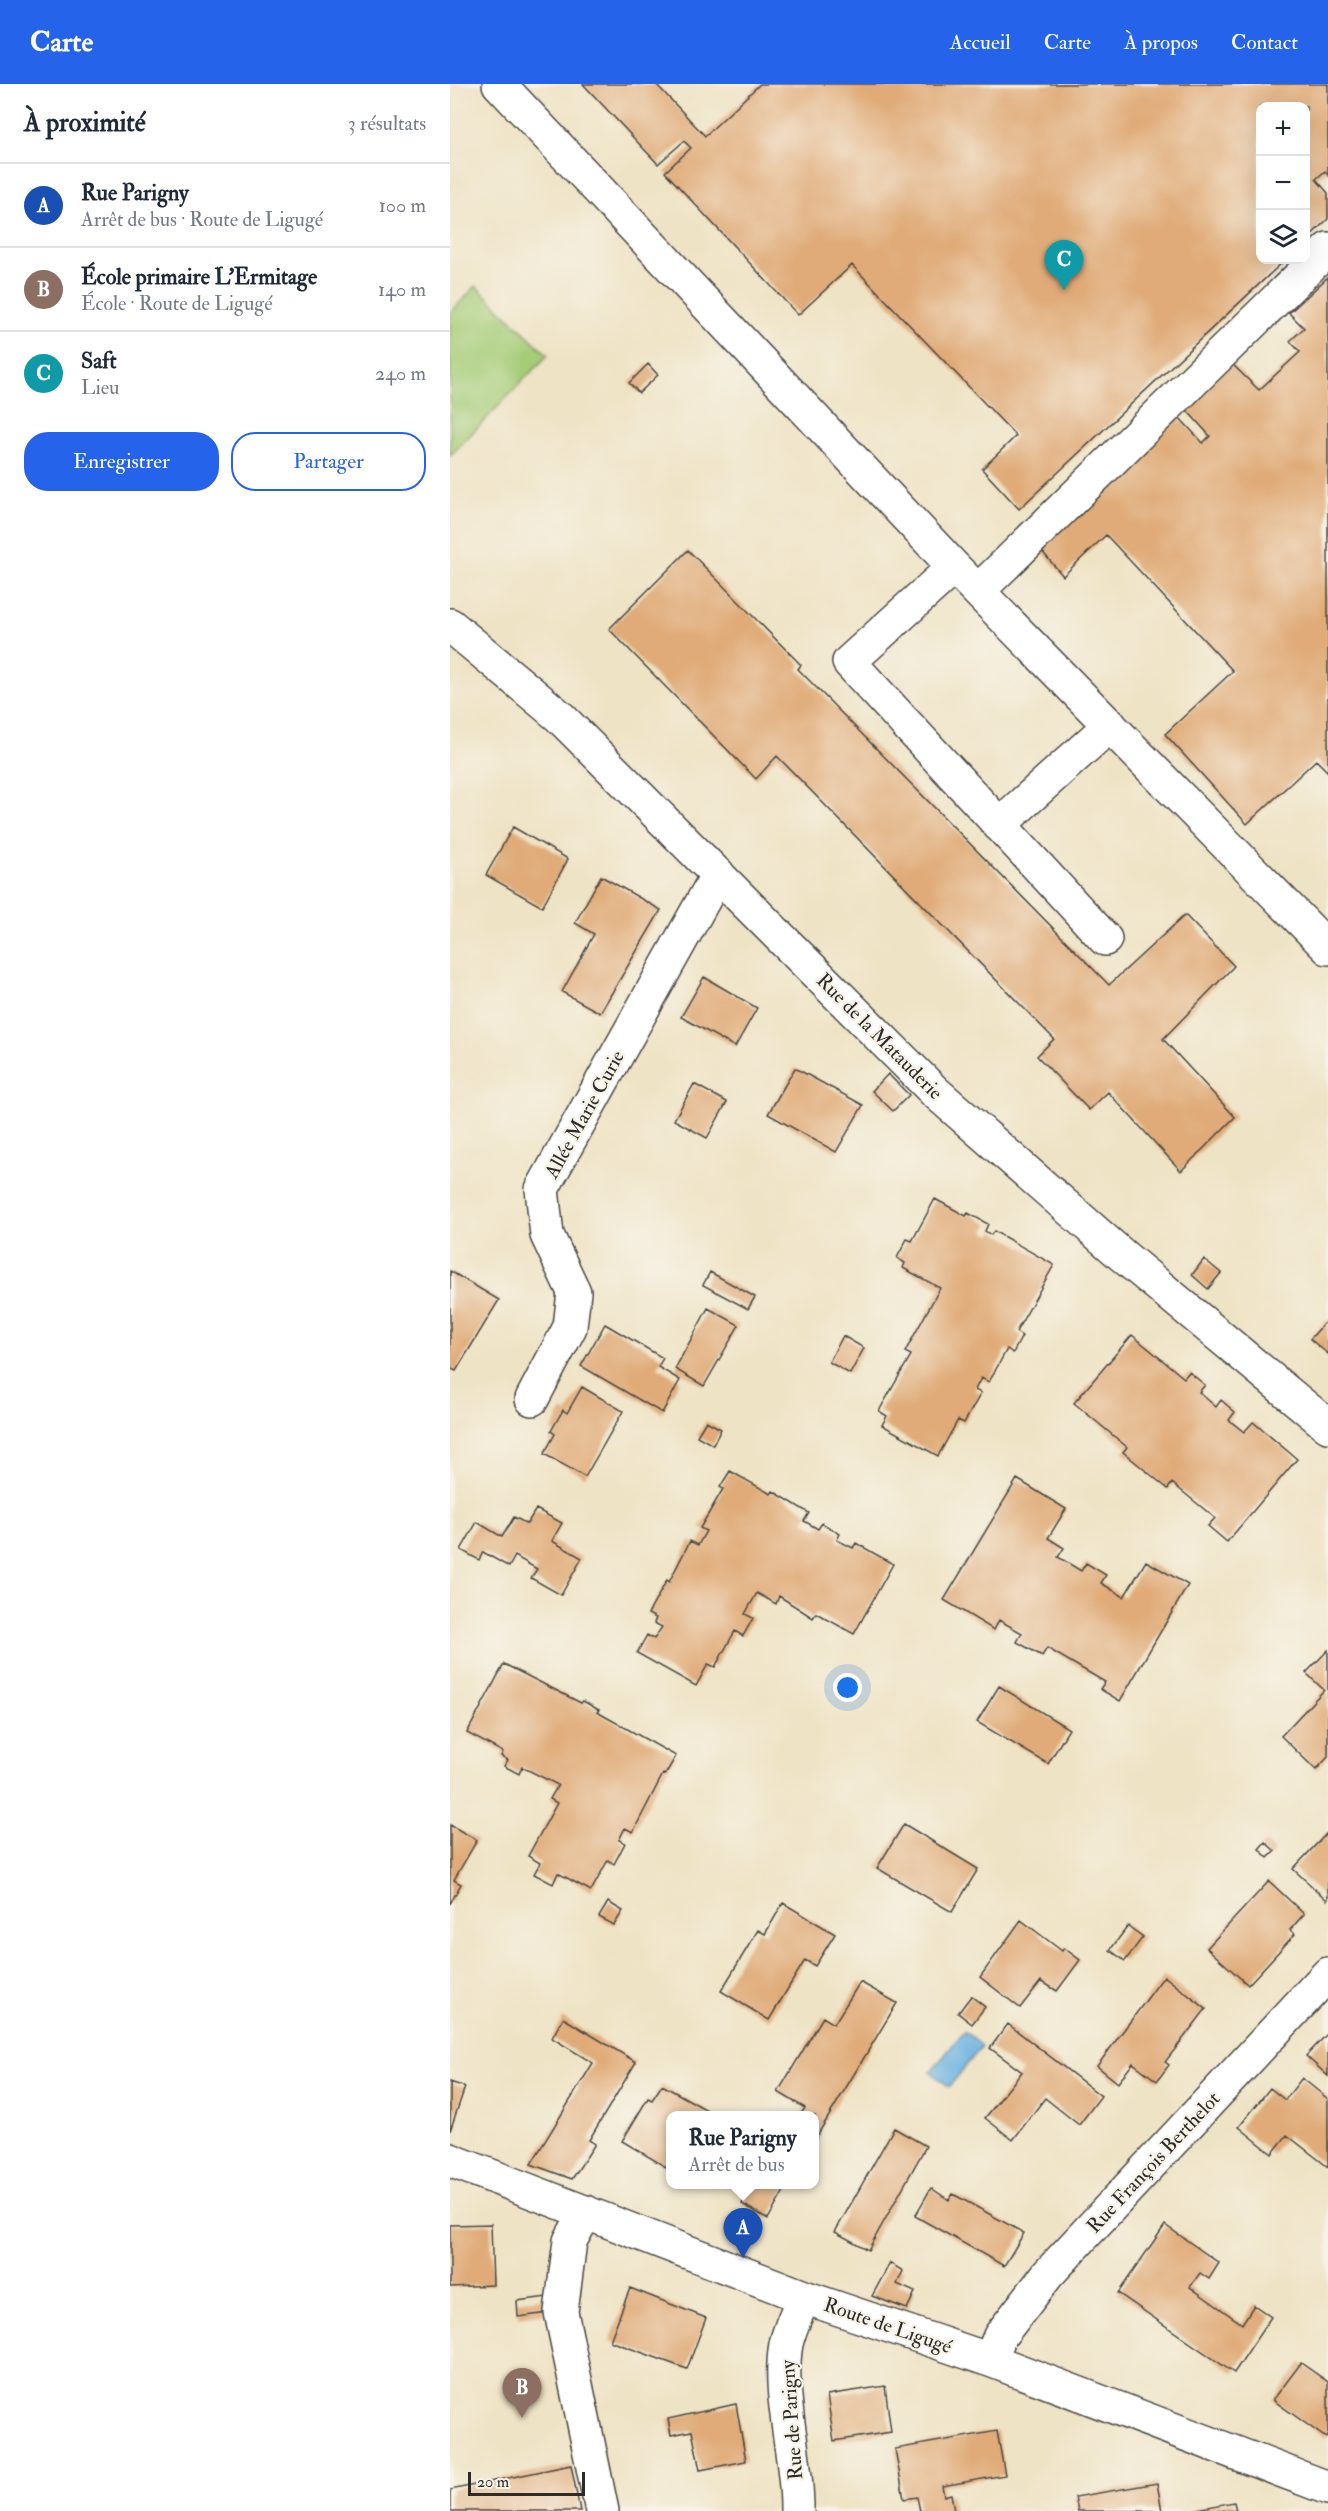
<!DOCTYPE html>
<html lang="fr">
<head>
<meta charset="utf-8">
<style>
	:root { --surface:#fff; --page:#f2f2f3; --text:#1f2937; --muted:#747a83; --line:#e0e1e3; --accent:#2563eb }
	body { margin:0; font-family:"IM FELL Double Pica",serif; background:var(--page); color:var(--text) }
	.controls { position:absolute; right:18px; top:18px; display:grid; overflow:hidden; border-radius:12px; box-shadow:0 6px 24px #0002 }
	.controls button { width:54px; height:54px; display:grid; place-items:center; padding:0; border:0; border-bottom:2px solid var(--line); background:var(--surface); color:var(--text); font:30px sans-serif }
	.scale { position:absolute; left:18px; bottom:15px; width:117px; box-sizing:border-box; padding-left:6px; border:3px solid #2b2b2b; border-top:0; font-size:16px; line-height:21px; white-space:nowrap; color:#2b2b2b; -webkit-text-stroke:4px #f7f3e8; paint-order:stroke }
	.you { position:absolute; left:398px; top:1604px; width:21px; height:21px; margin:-15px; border:4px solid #fff; border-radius:50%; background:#1a73e8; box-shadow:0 0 0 9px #1a73e833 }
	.badge { display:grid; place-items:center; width:39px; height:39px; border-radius:50%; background:var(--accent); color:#fff; font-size:20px; font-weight:700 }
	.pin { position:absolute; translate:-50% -50px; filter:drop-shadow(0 2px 3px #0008) }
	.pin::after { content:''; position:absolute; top:32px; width:21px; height:18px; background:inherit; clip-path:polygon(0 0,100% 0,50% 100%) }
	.popup { position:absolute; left:216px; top:2027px; width:153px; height:78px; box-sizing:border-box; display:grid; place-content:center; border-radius:12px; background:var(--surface); filter:drop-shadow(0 2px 4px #0005); font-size:20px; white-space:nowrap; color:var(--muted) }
	.popup b { font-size:22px; color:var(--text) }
	.popup::after { content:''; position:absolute; left:50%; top:100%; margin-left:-12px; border:12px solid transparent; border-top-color:var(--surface) }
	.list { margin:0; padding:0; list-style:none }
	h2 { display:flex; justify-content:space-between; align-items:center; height:78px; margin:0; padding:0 24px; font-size:26px }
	h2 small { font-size:20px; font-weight:400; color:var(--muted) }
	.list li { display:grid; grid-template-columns:39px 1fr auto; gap:18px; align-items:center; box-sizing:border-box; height:84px; padding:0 24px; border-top:2px solid var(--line) }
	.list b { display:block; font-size:22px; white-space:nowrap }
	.list p { margin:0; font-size:20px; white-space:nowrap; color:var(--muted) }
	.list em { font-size:20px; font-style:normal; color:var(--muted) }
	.actions { display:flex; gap:12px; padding:18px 24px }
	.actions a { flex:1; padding:14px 0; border:2px solid var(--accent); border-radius:24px; text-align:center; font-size:21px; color:var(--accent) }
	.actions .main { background:var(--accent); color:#fff }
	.icon { flex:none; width:33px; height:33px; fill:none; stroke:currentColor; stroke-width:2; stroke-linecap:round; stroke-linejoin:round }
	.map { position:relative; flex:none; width:878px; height:2427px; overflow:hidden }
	header { display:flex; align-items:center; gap:36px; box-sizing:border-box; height:84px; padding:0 30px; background:var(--accent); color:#fff }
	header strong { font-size:28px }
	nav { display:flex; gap:33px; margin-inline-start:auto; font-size:21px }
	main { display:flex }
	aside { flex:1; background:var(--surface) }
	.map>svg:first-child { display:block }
	.green { fill:#a5cc77; stroke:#687c51; stroke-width:1.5 }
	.water { fill:#69b1e1; stroke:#4a6e86; stroke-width:1.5 }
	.building { fill:#e0ab78 }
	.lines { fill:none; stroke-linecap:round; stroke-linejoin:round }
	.minor-casing { stroke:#484742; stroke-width:36 }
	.minor { stroke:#fff; stroke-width:33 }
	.labels { text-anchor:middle; stroke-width:4.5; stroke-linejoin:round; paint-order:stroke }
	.street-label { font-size:20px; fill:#2b2b2b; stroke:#f7f3e8 }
</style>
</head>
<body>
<header>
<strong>Carte</strong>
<nav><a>Accueil</a><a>Carte</a><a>À propos</a><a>Contact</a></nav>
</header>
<main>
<aside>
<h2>À proximité<small>3 résultats</small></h2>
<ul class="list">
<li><span class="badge" style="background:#1a4fb4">A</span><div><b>Rue Parigny</b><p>Arrêt de bus · Route de Ligugé</p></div><em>100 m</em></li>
<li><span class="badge" style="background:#8d6e63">B</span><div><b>École primaire L'Ermitage</b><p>École · Route de Ligugé</p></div><em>140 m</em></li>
<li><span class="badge" style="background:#0f9aa8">C</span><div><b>Saft</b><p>Lieu</p></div><em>240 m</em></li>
</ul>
<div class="actions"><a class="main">Enregistrer</a><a>Partager</a></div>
</aside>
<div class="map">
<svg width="878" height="2427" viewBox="0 0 878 2427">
	<rect width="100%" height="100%" fill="#f7f3e8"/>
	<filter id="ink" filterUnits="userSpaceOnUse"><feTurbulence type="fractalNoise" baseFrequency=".0167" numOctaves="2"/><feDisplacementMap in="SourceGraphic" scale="12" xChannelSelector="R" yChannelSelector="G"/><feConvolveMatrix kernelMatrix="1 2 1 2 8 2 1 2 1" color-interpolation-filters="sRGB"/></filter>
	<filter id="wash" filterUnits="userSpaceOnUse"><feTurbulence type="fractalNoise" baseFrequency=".008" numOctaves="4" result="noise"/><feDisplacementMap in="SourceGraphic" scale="24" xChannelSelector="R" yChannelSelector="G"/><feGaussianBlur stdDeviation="1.35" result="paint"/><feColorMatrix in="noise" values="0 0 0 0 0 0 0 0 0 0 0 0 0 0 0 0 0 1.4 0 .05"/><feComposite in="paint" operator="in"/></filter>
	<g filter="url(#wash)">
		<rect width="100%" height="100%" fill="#efe3c5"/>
		<path class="green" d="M26 202 98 271 0 372V229Z"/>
		<path class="water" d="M514 1947 532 1962 499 2003 481 1988Z"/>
		<g id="blocks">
			<path class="building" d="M133 0H206L255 52 310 0H878V91L875 87 866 95 878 109V135L856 156V22H810V176H835L569 425 532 385 566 352 402 181 348 231 215 88 241 64 234 57 208 80Z
				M878 193V688L866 676 797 740 715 650 783 587 656 451 613 492 590 465 726 330 753 359 760 352 734 323 781 279 809 306 850 268 840 257 854 244 839 229Z
				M198 280 208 291 189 309 179 299Z
				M238 466 351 581 348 585 659 901 735 831 784 882 713 955 785 1033 731 1087 658 1008 639 1026 587 972 604 955 327 672 306 695 159 545Z
				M63 743 118 775 92 823 36 791Z
				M151 792 211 826 150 929 112 908 144 850 125 839Z
				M254 893 307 924 285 963 231 933Z
				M345 984 413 1021 386 1068 318 1030Z
				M438 990 459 1011 443 1027 422 1007Z
				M244 1000 277 1018 257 1054 224 1036Z
				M485 1115 516 1132 518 1129 538 1140 535 1147 541 1151 544 1147 604 1181 566 1248 572 1252 563 1269 557 1265 539 1298 531 1294 525 1306 531 1309 514 1339 508 1336 488 1372 432 1341 437 1332 429 1327 461 1271 455 1268 490 1204 453 1184 455 1179 447 1174 457 1155 462 1157Z
				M754 1175 771 1189 758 1205 742 1191Z
				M0 1187 49 1216 6 1287 0 1284Z
				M260 1188 305 1213 298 1225 253 1201Z
				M258 1224 289 1241 254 1302 225 1285Z
				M878 1235V1270L860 1255Z
				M155 1240 213 1274 208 1283 230 1296 212 1329 131 1282Z
				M682 1251 734 1294 739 1288 755 1301 749 1308 766 1323 771 1316 785 1328 779 1336 794 1348 803 1338 847 1375 777 1458 758 1442 765 1434 722 1399 718 1405 673 1368 677 1363 624 1319Z
				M393 1252 414 1264 400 1290 379 1278Z
				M132 1303 173 1327 135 1393 94 1370 105 1350 101 1347 113 1326 117 1329Z
				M256 1337 271 1345 263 1361 247 1352Z
				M280 1387 321 1410 323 1407 359 1429 354 1437 368 1445 372 1439 390 1450 387 1456 403 1464 406 1459 443 1480 404 1550 366 1529 363 1534 329 1512 326 1520 307 1509 295 1530 303 1534 293 1552 285 1547 265 1583 258 1580 246 1602 187 1569 197 1551 204 1555 212 1543 204 1539 206 1534 198 1530 217 1496 219 1498 240 1457 248 1461 256 1447 250 1444 273 1405 270 1403Z
				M567 1395 616 1425 598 1454 614 1464 608 1473 631 1487 636 1479 656 1491 651 1499 674 1513 696 1477 738 1501 670 1617 650 1605 655 1598 597 1564 592 1572 567 1558 572 1549 549 1536 544 1546 494 1516Z
				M86 1425 112 1439 102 1457 132 1474 111 1511 81 1494 87 1485 65 1472 59 1483 33 1468 29 1476 11 1466 27 1438 52 1453 64 1433 77 1440Z
				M878 1566V1673L866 1686 831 1652 874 1606 856 1589Z
				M54 1580 131 1619 133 1617 149 1626 147 1628 226 1672 215 1691 213 1690 183 1748 175 1744 169 1756 175 1759 164 1780 158 1776 141 1807 108 1789 103 1800 84 1790 90 1779 78 1772 107 1719 100 1715 108 1701 72 1683 69 1690 54 1682 58 1676 51 1672 53 1668 17 1649Z
				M549 1602 619 1645 598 1680 527 1638Z
				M454 1740 528 1785 502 1828 427 1784Z
				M0 1741 27 1756 4 1796 11 1800 0 1820Z
				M878 1748V1815L877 1816 843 1785Z
				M815 1758 825 1767 818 1774 809 1765Z
				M819 1797 854 1830 840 1846 845 1850 798 1901 757 1864Z
				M158 1818 173 1827 164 1841 149 1833Z
				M333 1819 385 1850 365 1882 355 1876 319 1936 271 1907 308 1846 315 1850Z
				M571 1836 612 1867 614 1864 630 1876 607 1907 591 1897 570 1924 530 1893Z
				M678 1842 693 1853 675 1877 660 1866Z
				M714 1892 756 1925 715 1978 719 1981 707 1997 683 1979 668 1999 647 1982Z
				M410 1898 447 1919 365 2055V2032L350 2031 355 2024 328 2008 373 1933 384 1940Z
				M521 1912 535 1923 522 1940 508 1929Z
				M113 1934 186 1978 139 2056 145 2060 122 2095 81 2080 143 1979 102 1954Z
				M558 1940 651 2012 629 2041 595 2014 563 2056 535 2034 572 1988 540 1964Z
				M878 1949V1992L856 1972Z
				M852 1994 878 2015V2083L837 2051 822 2070 789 2043 820 2004 835 2016Z
				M0 1998 15 2003 0 2047Z
				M212 2001 257 2026V2029L256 2031H221V2086L172 2057 198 2014 202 2016Z
				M444 2044 476 2062 418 2166 385 2148Z
				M303 2100H338L318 2135 292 2120Z
				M481 2104 499 2116 503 2110 574 2149 554 2182 465 2132Z
				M41 2140 43 2201 0 2203V2141Z
				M715 2141 769 2179 759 2195 750 2189 740 2203 792 2240 804 2221 821 2233 784 2289 668 2209Z
				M440 2179 453 2187 447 2200 465 2208 457 2225 422 2212Z
				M180 2204 256 2234 237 2285 160 2257Z
				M97 2213 99 2229 68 2233 67 2217Z
				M851 2279 878 2298V2350L876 2354 823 2316Z
				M435 2302 441 2348 384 2357 377 2311Z
				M286 2320 296 2377 250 2386 242 2347 221 2351 218 2335Z
				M547 2347 555 2391 492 2402 494 2412 501 2410 504 2427H470L467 2413 454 2415 445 2365Z
				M121 2381 130 2427H0V2406Z
				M707 2399 712 2427H628L625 2413Z
				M784 2418 786 2427H742V2426Z"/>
		</g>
	</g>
	<g filter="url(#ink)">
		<use href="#blocks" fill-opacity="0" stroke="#484742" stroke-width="1.5"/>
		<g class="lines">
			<defs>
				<path id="minor" d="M49 0 504 483 878 864
					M504 483 399 578 655 855
					M528 507 878 165
					M0 541 110 633 484 1007 673 1172 878 1342
					M549 741 660 641
					M82 1315 120 1243 124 1208 97 1151 92 1105 268 790
					M0 2076 354 2213 540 2276 878 2404
					M136 2128 120 2157 111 2228 152 2427
					M540 2276 550 2252 598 2190 878 1890
					M347 2427C348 2374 327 2311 336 2260 340 2243 347 2228 354 2213"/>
			</defs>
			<use href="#minor" class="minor-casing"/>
			<use href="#minor" class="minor"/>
		</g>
	</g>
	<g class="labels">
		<g class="street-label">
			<text transform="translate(430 952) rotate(45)" y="7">Rue de la Matauderie</text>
			<text transform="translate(134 1030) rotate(-61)" y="7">Allée Marie Curie</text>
			<text transform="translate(703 2078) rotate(-47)" y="7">Rue François Berthelot</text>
			<text transform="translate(438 2241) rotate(19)" y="7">Route de Ligugé</text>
			<text transform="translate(341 2336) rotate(-94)" y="7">Rue de Parigny</text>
		</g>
	</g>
</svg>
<div class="controls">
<button>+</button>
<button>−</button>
<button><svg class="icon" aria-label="layers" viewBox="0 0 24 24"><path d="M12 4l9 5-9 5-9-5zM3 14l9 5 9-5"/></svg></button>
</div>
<div class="scale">20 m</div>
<div class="you"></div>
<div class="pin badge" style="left:293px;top:2174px;background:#1a4fb4">A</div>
<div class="popup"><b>Rue Parigny</b>Arrêt de bus</div>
<div class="pin badge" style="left:72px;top:2334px;background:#8d6e63">B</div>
<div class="pin badge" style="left:614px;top:206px;background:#0f9aa8">C</div>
</div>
</main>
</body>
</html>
